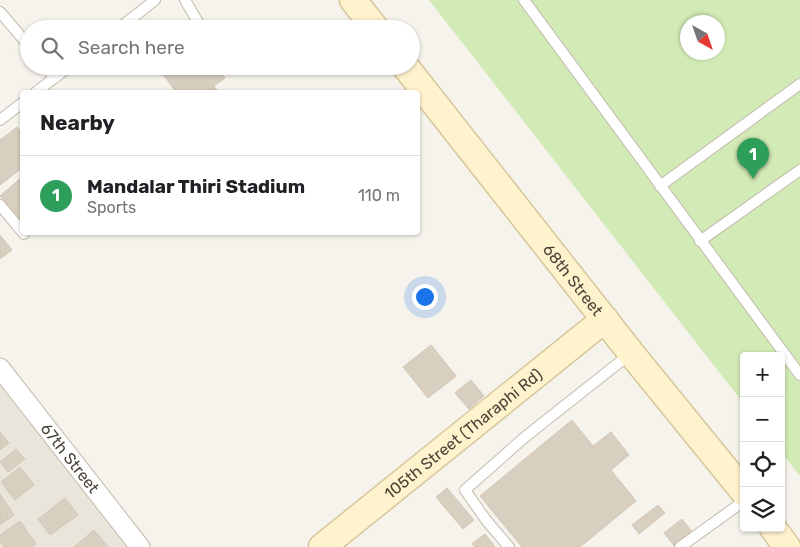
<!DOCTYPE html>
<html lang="en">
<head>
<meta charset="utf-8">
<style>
	:root { --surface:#fff; --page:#f2f2f2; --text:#202124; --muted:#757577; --line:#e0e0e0; --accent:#2563eb }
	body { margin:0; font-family:Rubik,sans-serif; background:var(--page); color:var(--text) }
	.controls { position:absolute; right:15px; bottom:15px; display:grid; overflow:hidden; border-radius:5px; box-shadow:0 1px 4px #0004 }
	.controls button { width:45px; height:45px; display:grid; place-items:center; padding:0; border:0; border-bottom:1px solid var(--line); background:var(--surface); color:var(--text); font:25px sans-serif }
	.compass { position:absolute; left:680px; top:15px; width:45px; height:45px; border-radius:50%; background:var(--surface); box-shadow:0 1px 4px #0004; rotate:140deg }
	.you { position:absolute; left:424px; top:296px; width:18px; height:18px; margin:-12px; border:4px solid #fff; border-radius:50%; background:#1a73e8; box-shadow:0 0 0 8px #1a73e833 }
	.badge { display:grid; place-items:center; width:32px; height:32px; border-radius:50%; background:var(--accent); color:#fff; font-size:16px; font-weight:700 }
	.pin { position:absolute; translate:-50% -41px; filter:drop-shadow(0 1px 2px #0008) }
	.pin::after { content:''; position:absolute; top:26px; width:18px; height:15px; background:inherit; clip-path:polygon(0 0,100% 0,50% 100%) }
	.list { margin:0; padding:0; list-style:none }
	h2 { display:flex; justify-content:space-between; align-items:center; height:65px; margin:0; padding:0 20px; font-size:21px }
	h2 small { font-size:16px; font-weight:400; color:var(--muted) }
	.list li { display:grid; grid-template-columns:32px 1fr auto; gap:15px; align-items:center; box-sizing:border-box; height:80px; padding:0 20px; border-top:1px solid var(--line) }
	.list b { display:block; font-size:19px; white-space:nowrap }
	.list p { margin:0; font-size:16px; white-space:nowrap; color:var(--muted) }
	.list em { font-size:16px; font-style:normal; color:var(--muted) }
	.icon { flex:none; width:28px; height:28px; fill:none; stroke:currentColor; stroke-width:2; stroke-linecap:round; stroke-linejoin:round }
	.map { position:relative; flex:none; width:800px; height:547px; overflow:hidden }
	.search { position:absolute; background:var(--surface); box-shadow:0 1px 4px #0004; left:20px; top:20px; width:400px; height:55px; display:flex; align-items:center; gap:12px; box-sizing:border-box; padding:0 18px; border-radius:28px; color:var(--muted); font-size:19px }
	.panel { position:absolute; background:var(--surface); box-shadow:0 1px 4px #0004; left:20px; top:90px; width:400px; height:145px; border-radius:5px }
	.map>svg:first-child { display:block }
	.residential { fill:#eae5da }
	.green { fill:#d2eab5; fill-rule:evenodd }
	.building { fill:#d8cfc1; stroke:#d3c7b4 }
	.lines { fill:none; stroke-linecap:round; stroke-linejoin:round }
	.lane-casing { stroke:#c2bbae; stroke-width:12 }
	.street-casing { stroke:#c2bbae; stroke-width:21 }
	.secondary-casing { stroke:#d6c79b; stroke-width:29 }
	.lane { stroke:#fff; stroke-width:10 }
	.street { stroke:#fff; stroke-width:19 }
	.secondary { stroke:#fff3cd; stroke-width:26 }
	.labels { text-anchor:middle; stroke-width:4.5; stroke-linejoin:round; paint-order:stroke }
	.street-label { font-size:16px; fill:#4b4439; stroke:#fff }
</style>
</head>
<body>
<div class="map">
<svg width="800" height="547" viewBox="0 0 800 547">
	<rect width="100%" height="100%" fill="#f6f3ec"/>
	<path class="residential" d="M0 370 138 547H0Z"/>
	<path class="green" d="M429 0H800V476L781 452V356H744V404ZM688 22H718V52H688Z"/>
	<path class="building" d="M157 66H216L225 78 214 86 218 92H176Z
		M17 127 22 134V168L0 185V140Z
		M22 177V221L0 196Z
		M0 235 12 250 0 259Z
		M431 345 456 376 428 398 403 367Z
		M471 380 484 396 469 409 455 393Z
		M572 420 593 446 611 432 629 455 611 470 636 501 580 547H522L480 496Z
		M0 432 9 443 0 450Z
		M16 449 25 459 8 472 0 462Z
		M20 467 34 485 15 500 1 482Z
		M447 488 474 520 463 529 436 497Z
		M0 494 14 515 0 525Z
		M65 498 78 515 50 535 38 519Z
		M658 505 665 513 639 534 632 525Z
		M682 519 693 533 675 547 664 533Z
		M20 521 36 544 31 547H4L0 541V535Z
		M94 530 108 547H74Z
		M485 534 495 547H475L472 544Z"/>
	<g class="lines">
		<defs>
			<path id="lane" d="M185 0 202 29
				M524 0 800 375
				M0 12 29 46
				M118 29 155 0
				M45 66 55 78
				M36 92 70 66
				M0 120 22 103
				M660 186 800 84
				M0 205 24 234
				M700 241 800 170
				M509 547 486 520 465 490 525 437 630 354
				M680 547 744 501"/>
			<g id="street">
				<path id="s1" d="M0 368 140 547"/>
			</g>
			<g id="secondary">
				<path d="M353 0 376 29"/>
				<path id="s2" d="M405 66 631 353 744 492"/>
				<path d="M773 528 787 547"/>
				<path id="s3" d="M322 547 605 319"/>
			</g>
		</defs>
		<use href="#lane" class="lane-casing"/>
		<use href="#street" class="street-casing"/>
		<use href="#secondary" class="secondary-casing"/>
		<use href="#lane" class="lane"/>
		<use href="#street" class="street"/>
		<use href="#secondary" class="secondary"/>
	</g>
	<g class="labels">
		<g class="street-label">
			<text dy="6" stroke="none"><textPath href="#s2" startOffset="272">68th Street</textPath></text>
			<text dy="6" stroke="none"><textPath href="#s3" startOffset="181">105th Street (Tharaphi Rd)</textPath></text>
			<text dy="6" stroke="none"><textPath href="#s1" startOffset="114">67th Street</textPath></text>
		</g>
	</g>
</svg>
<div class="controls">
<button>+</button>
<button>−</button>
<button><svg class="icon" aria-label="locate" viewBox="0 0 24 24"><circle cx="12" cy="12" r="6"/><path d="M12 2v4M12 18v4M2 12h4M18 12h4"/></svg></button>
<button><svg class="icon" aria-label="layers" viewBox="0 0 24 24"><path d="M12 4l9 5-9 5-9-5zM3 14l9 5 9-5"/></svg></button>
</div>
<svg class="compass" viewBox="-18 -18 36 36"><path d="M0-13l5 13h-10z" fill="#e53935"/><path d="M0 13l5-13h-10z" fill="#757577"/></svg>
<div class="you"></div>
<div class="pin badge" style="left:753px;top:179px;background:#2e9e5b">1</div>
<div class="search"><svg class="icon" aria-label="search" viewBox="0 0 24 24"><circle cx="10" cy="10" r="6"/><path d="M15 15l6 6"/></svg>Search here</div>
<section class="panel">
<h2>Nearby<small></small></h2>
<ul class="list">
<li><span class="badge" style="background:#2e9e5b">1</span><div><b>Mandalar Thiri Stadium</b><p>Sports</p></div><em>110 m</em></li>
</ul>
</section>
</div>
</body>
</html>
